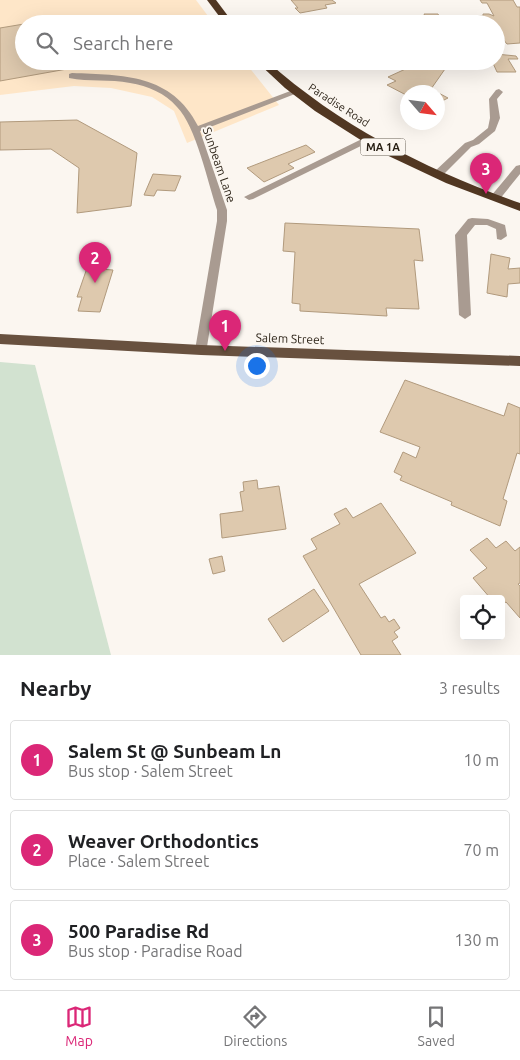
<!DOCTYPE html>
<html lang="en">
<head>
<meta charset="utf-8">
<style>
	:root { --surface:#fff; --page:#f2f2f2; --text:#202124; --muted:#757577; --line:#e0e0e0; --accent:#db2777 }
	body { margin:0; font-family:Ubuntu,sans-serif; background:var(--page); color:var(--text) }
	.controls { position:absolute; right:15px; bottom:15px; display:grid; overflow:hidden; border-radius:5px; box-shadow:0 5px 20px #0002 }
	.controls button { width:45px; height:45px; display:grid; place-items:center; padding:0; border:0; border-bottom:1px solid var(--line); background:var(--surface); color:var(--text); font:25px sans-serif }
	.compass { position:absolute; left:400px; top:85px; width:45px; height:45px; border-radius:50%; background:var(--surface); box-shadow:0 5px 20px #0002; rotate:118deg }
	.you { position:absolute; left:256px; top:365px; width:18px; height:18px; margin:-12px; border:4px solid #fff; border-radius:50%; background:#1a73e8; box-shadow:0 0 0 8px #1a73e833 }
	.badge { display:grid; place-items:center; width:32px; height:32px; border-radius:50%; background:var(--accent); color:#fff; font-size:16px; font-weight:700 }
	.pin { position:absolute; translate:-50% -41px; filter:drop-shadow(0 1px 2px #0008) }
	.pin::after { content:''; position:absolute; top:26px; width:18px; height:15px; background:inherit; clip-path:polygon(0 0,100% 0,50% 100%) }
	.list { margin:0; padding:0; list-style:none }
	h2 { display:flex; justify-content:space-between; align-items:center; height:65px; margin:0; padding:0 20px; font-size:21px }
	h2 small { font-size:16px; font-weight:400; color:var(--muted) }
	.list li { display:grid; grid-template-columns:32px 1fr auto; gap:15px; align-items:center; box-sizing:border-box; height:80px; margin:0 10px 10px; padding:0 10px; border:1px solid var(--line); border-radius:5px }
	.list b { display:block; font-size:19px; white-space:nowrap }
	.list p { margin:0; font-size:16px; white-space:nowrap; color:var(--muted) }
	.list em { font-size:16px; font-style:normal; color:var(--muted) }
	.icon { flex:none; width:28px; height:28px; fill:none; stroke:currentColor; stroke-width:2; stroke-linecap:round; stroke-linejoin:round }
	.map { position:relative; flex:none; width:520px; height:655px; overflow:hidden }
	.search { position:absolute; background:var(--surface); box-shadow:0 5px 20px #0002; left:15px; right:15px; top:15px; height:55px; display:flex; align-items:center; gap:12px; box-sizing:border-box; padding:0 18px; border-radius:28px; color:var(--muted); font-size:19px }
	.sheet { height:335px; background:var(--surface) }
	nav { display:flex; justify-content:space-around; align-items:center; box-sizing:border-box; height:70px; border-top:1px solid var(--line); background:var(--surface); font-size:14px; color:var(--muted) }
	nav a { display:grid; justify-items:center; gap:2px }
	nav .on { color:var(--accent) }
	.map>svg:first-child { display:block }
	.built { fill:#fee6c8 }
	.green { fill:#d2e2d0 }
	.building { fill:#dec9ae; stroke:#b19a7d }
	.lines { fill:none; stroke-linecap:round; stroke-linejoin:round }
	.minor { fill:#a99b91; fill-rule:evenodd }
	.major { fill:#68513f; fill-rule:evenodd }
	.highway { fill:#513722; fill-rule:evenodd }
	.labels { text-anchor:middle; stroke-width:4; stroke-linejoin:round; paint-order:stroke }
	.far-street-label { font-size:11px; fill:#281f13; stroke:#fbf6f0 }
	.shield { fill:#fbf6f0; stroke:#676055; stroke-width:1 }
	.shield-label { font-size:11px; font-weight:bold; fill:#281f13 }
	.street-label { font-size:12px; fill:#281f13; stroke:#fbf6f0 }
</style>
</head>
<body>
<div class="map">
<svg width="520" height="655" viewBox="0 0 520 655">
	<rect width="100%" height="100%" fill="#fbf6f0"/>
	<path class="built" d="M0 0H196L214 24H24V61H244L279 105 187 143 174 111 152 97 111 88 74 86 0 95Z"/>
	<path class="green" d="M0 362 35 365 111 655H0Z"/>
	<path class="building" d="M291 0H332L336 3 325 5 327 8 300 13 295 8H298Z
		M480 0H513L517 7H520V43L507 44 498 33H501L499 30H496V24H428L424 14H438L439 16H483V14H489L494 16 487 3H482Z
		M73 16 75 20 81 19 83 24H26L30 23 28 20 45 18 46 20Z
		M24 24V61H94L95 64 0 81V28Z
		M496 54 516 56 518 59H508L516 72H497L492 61H496Z
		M423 61H429L445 69 431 89 448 98 438 103V92H408V96L387 85 396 81 388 77Z
		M77 120 137 153 131 206 77 213 79 168 51 149 0 150V122Z
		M306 145 315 152 288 164 294 168 264 182 247 168Z
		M153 174 181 176 175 191 157 190 154 196 144 195Z
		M285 223 419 229 423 261 414 260 419 309 386 308 387 316 300 311V304L292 303 295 252 283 251Z
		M491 254 510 258 508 269 520 268V283L508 284 507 297 487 293Z
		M87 268 113 270 100 312 78 311 82 297H77Z
		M405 380 504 416 508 403 520 408V454L517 453 503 499 507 501 500 526 451 505 452 502 400 480 402 476 394 472 403 452 416 458 420 447 380 432Z
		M257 480 258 489 279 486 286 529 222 538 220 514 243 511 240 492 244 491 243 482Z
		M381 503 416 553 359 584 381 618 385 616 389 622 394 619 400 628 394 632 398 637 392 641 401 655H361L303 556 317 549 311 539 340 524 334 514 346 508 353 518Z
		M487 538 496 548 506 541 515 551 520 547V583L518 584 520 586V618L506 602 501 605V599H491L473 578 487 568 470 550Z
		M222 556 225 571 213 574 209 559Z
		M314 589 329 611 283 642 268 619Z"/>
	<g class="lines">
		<path class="minor" d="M72 73C123 75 172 74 198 126L293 90 300 92 200 131 227 210V221L206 353H196L195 350 217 221V210C208 183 196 126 177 107 165 93 148 86 130 83 110 79 89 82 69 78V74Z
			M499 89 503 92 497 99 500 118 495 131 479 144 471 147 442 176H434V172L465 143 473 140 488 128 490 118 489 99 496 90Z
			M368 136 373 139 371 141 253 199 249 200 244 197Z
			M520 165V174L499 200H491L490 198 491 196 516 166Z
			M472 218 488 219 505 225 507 236 501 240 497 239 496 229 487 225H475L467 235 471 315 465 319 459 315 455 235 468 219Z"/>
		<path class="major" d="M0 334 201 345 520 356V366L201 355 0 344Z"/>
		<path class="highway" d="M207 0H216L234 24H225Z
			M256 61H267C341 127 427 170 520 203V211L446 183 378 151 315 111 285 88Z"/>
	</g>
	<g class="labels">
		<g class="far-street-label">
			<text transform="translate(339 105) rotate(33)" y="4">Paradise Road</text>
		</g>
		<rect class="shield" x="360.5" y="138.5" width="45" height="17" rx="4"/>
		<g class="shield-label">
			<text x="383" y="151">MA 1A</text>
		</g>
		<g class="street-label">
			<text transform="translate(219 165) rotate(71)" y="4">Sunbeam Lane</text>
			<text transform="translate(290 339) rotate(2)" y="4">Salem Street</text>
		</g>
	</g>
</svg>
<div class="controls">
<button><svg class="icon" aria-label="locate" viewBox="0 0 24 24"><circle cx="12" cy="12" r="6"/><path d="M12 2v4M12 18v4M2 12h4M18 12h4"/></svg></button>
</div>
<svg class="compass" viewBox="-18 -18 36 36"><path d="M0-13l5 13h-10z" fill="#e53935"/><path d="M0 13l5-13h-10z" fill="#757577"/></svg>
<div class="you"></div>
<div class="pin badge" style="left:225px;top:351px">1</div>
<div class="pin badge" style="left:95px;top:283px">2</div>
<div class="pin badge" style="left:486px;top:194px">3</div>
<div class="search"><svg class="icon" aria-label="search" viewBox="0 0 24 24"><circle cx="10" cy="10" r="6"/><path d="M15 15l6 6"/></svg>Search here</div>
</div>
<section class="sheet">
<h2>Nearby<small>3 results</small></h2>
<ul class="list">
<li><span class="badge">1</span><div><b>Salem St @ Sunbeam Ln</b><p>Bus stop · Salem Street</p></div><em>10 m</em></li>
<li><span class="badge">2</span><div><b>Weaver Orthodontics</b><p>Place · Salem Street</p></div><em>70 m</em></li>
<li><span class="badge">3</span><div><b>500 Paradise Rd</b><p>Bus stop · Paradise Road</p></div><em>130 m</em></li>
</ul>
</section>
<nav>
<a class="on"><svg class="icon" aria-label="map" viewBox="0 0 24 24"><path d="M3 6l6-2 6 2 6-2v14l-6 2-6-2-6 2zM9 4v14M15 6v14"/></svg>Map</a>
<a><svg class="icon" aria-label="directions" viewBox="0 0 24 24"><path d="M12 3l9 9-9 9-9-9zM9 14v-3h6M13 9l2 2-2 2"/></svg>Directions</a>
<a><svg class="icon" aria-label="saved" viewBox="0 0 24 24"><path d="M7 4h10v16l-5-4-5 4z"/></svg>Saved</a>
</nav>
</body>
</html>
